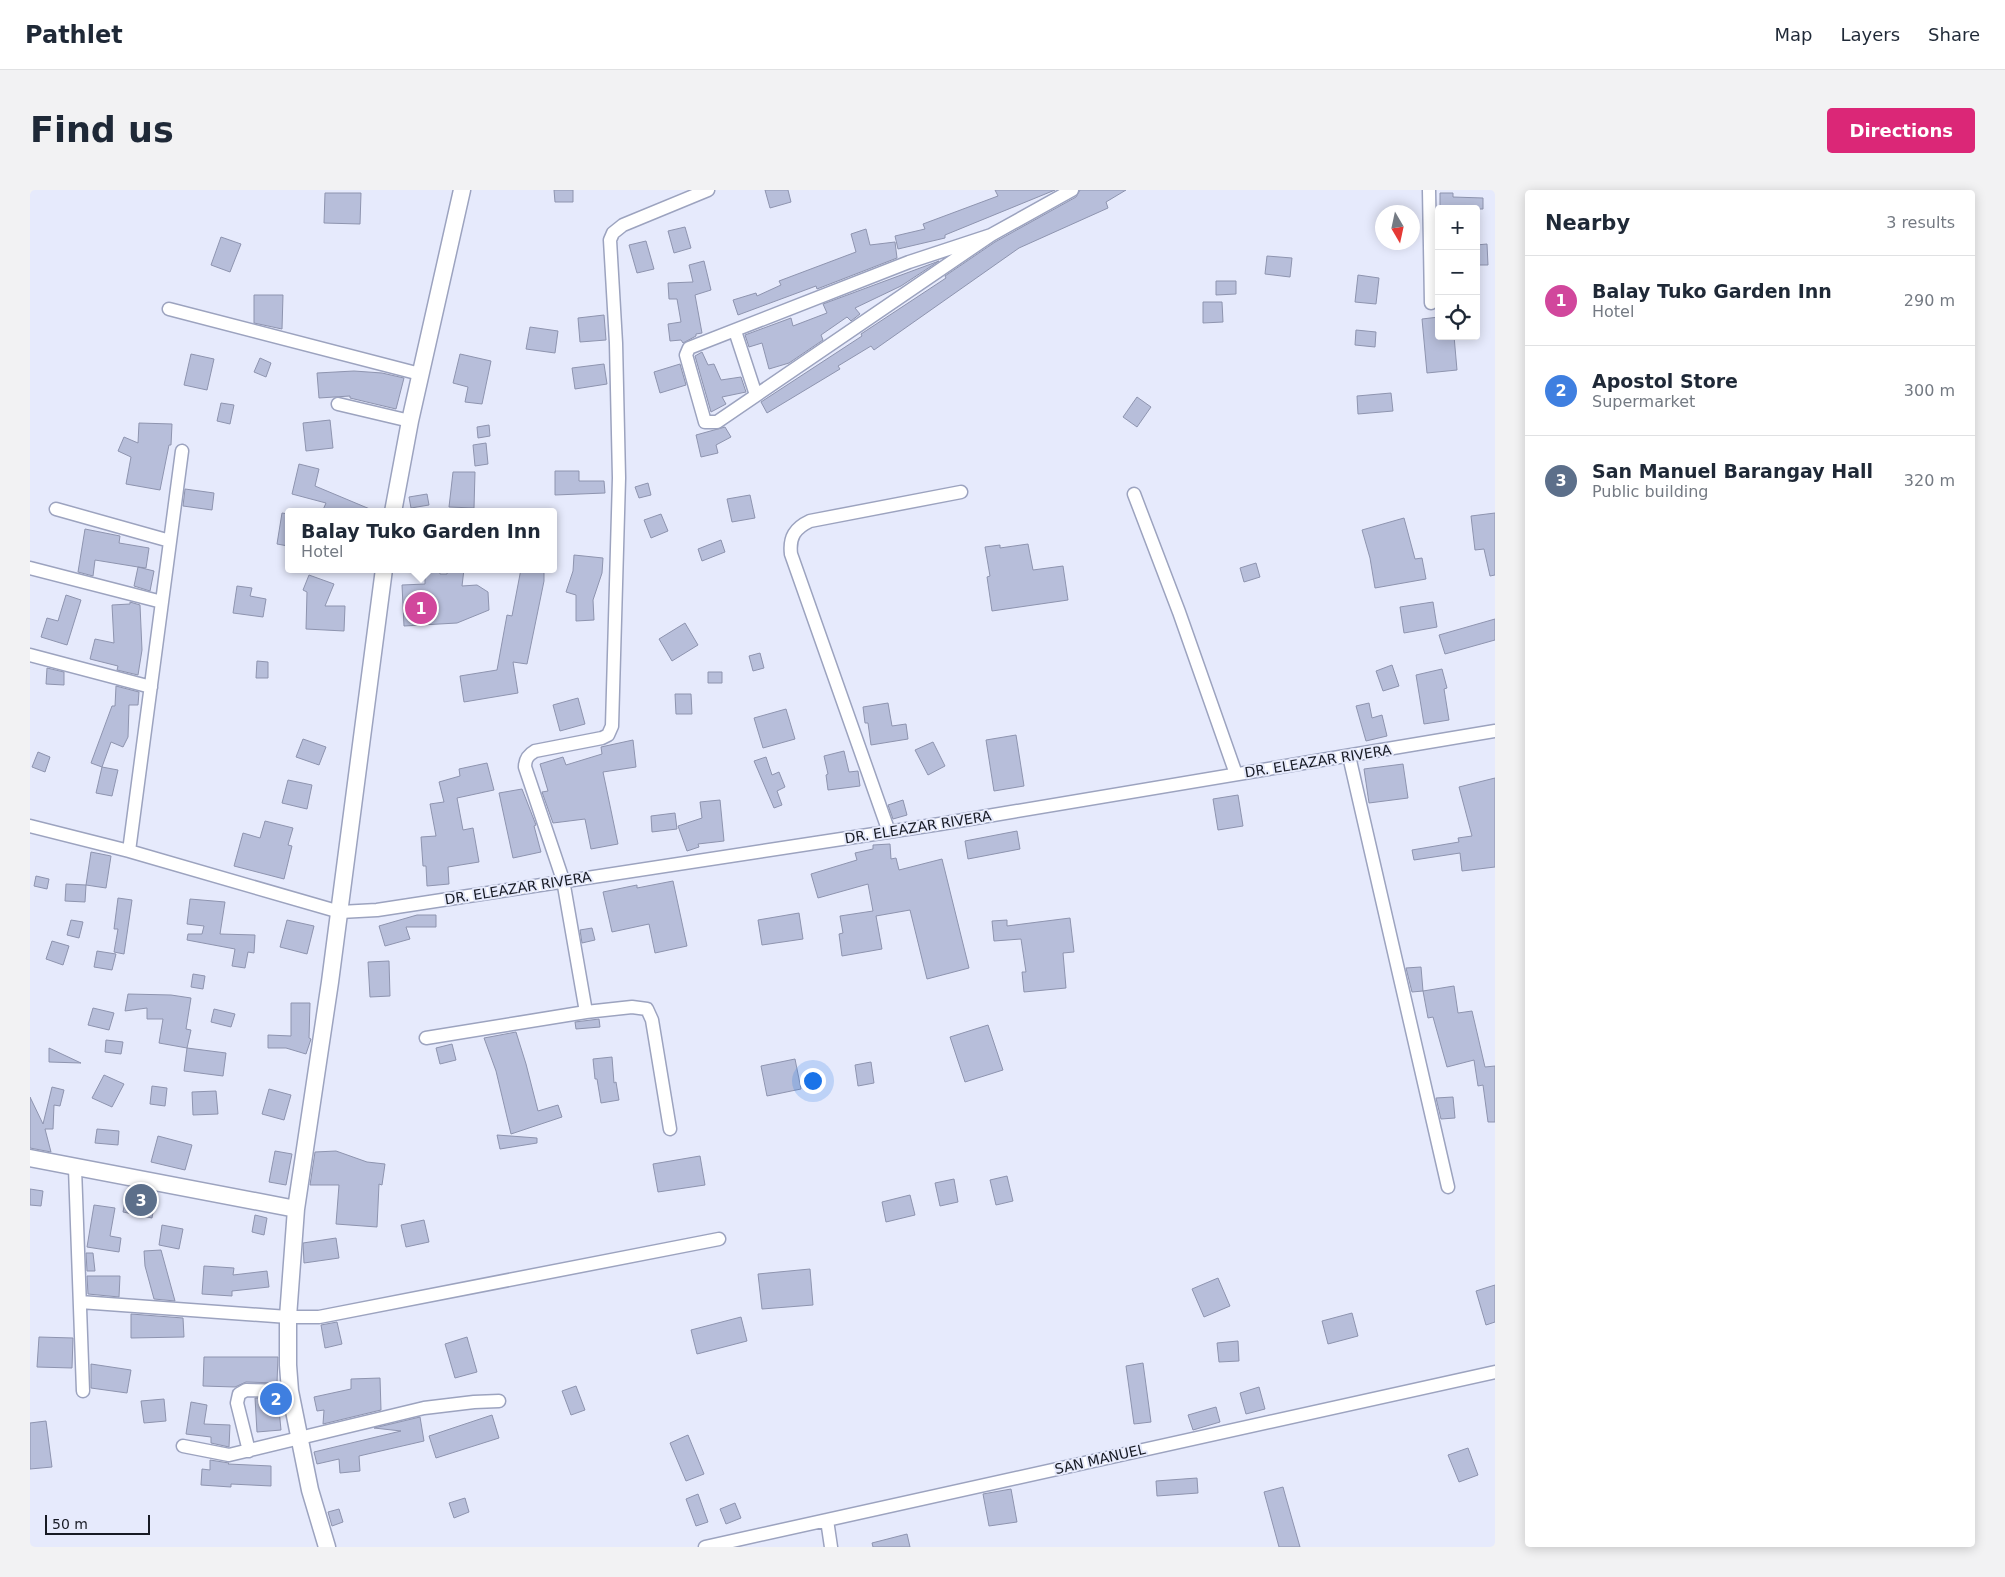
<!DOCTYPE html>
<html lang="en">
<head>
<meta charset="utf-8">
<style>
	:root { --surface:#fff; --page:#f2f2f3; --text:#1f2937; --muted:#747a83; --line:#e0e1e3; --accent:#db2777 }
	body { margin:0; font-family:"DejaVu Sans",sans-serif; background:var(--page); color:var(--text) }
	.controls { position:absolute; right:15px; top:15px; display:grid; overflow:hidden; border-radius:5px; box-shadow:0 2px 12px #0003 }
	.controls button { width:45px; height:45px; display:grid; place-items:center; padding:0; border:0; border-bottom:1px solid var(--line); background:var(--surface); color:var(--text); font:25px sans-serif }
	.compass { position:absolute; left:1345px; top:15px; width:45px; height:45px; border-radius:50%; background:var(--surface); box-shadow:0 2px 12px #0003; rotate:171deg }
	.scale { position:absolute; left:15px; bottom:12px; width:105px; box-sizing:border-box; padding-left:5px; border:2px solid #171a24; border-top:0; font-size:14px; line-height:18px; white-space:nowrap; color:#171a24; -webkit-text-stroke:4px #e6eafc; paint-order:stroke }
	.you { position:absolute; left:782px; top:890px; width:18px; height:18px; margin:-12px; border:4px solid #fff; border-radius:50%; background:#1a73e8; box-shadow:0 0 0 8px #1a73e833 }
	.badge { display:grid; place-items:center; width:32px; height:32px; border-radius:50%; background:var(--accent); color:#fff; font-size:16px; font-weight:700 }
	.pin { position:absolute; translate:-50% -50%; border:2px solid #fff; box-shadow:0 1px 5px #0006 }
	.popup { position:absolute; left:255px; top:318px; width:272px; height:65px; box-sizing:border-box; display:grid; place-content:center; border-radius:5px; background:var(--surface); filter:drop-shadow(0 1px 4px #0005); font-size:16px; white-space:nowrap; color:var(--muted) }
	.popup b { font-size:19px; color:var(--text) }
	.popup::after { content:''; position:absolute; left:50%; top:100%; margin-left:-10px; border:10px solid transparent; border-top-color:var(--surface) }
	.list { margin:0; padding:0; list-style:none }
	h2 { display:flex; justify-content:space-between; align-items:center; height:65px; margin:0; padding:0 20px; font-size:21px }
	h2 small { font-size:16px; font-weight:400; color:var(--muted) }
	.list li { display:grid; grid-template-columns:32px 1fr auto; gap:15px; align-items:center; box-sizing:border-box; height:90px; padding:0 20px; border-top:1px solid var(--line) }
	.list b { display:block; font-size:19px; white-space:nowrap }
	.list p { margin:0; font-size:16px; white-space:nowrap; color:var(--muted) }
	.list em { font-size:16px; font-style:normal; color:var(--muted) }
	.icon { flex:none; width:28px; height:28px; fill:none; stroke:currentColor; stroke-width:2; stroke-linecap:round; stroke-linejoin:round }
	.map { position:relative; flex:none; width:1465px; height:1357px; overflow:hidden; border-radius:5px }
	header { display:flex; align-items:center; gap:30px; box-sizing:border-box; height:70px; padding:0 25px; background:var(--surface); border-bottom:1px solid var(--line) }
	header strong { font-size:24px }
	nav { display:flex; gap:28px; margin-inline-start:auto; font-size:18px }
	.intro { display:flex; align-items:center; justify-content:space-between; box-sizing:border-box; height:120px; padding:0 30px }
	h1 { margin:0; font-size:35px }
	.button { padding:12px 22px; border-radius:5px; background:var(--accent); color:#fff; font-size:18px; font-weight:700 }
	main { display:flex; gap:30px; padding:0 30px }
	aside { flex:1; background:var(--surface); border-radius:5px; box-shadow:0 2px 12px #0003 }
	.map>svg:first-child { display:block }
	.building { fill:#b7beda; stroke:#8e94af }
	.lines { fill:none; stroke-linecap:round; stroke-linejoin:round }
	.minor-casing { stroke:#9ca3bf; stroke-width:15 }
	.tertiary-casing { stroke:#9ca3bf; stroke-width:19 }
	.minor { stroke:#fff; stroke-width:12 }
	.tertiary { stroke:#fff; stroke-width:16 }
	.labels { text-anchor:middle; stroke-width:4; stroke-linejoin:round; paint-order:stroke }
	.street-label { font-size:14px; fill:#171a24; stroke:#e6eafc }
</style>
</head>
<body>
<header>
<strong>Pathlet</strong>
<nav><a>Map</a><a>Layers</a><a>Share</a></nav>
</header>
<div class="intro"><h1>Find us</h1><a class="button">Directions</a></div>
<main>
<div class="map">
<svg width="1465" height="1357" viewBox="0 0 1465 1357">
	<rect width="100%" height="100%" fill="#e6eafc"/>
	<path class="building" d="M524 0H543V12H525Z
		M735 0H758L761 12 740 18Z
		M965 0H1025L915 45V48L868 59 865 46 895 39 893 34 968 6Z
		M1050 0H1096L1076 12 1078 18 989 58 844 160 841 156 808 176 810 179 737 223 731 212 832 146 831 144 916 88 915 86 965 52 1046 7Z
		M295 3H331L330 34 294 33Z
		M1410 3H1423V7L1453 8V19H1410Z
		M655 37 661 58 644 63 638 41Z
		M836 39 840 55 865 52 867 68 787 99 786 96 708 125 703 110 726 103 727 106 751 95 749 91 826 62 821 44Z
		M191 47 211 54 200 82 181 75Z
		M616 51 624 79 607 83 599 55Z
		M1457 54 1458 75H1446V55Z
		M1237 66 1262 68 1260 87 1235 84Z
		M674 71 681 100 665 105 672 143 666 144V146L653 153 651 150 640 151 638 134 651 132 647 109H639L638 93 663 92 659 75Z
		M909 71 871 96 825 118 830 124 821 131 817 127 791 145 793 150 759 173 739 179 732 153 719 157 715 145 761 128 763 136 797 123 793 114Z
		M1328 85 1349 88 1346 114 1325 112Z
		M1186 91H1206V104L1186 105Z
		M224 105H253L252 139 224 133Z
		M1173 112H1192L1193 132 1173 133Z
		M574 125 576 150 550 152 548 128Z
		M1409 127V146H1424L1427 180 1397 183 1392 129Z
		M500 137 528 141 525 163 496 159Z
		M1326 140 1346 142 1345 157 1325 155Z
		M672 162 678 175 684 174 691 190 711 187 716 202 692 207 696 214 681 222 665 166Z
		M161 164 184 169 177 200 154 195Z
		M430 164 461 171 452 214 435 212 438 197 423 193Z
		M230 168 241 173 236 187 224 182Z
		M574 174 577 194 545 199 542 178Z
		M650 174 656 195 630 203 624 182Z
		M324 181 352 183 374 188 366 219 320 208V206L289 208 287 183Z
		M1361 203 1363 221 1328 224 1327 206Z
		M1107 207 1121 217 1107 237 1093 227Z
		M191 213 204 215 200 234 187 231Z
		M300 230 303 258 276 261 273 233Z
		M109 233 142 234 141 255H139L130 300 96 294 101 267 88 261 94 247 108 253Z
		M459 235 460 246 448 248 447 237Z
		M695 237 701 247 686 255 688 263 671 267 666 245Z
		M456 253 458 274 445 276 443 255Z
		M269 274 289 279 285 296 347 322H292L296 313 262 304Z
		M525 281H549V291H574L575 303 525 305Z
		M423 282H445L444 318 419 317Z
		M618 293 621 305 609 308 605 297Z
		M155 299 184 303 182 320 153 316Z
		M397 304 399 315 381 318 379 307Z
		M720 305 725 328 702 332 697 309Z
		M252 323 258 324V356L247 354Z
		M1465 323V385L1460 386 1454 359 1445 360 1441 326Z
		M631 324 638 341 621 348 614 330Z
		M1374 328 1385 369 1392 368 1396 389 1345 398 1340 368 1332 340Z
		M55 339 90 346 89 353 119 358 116 378 108 377 124 381 120 401 104 396 108 377 65 370 63 386 48 382Z
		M691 350 695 362 672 371 668 359Z
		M998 354 1003 380 1033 376 1038 410 962 421 957 387 960 386 955 357 970 355V358Z
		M544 365 573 368 572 383 563 410 564 430 546 431V405L536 402 543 381Z
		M1226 373 1230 387 1214 392 1210 378Z
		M395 379H409L410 384H417L418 379H434L432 396 447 395 458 402 459 420 427 433 374 436 372 395 395 394Z
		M491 379H514V391L497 474 483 472 488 503 434 512 430 486 467 480 477 425 482 426Z
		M279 385 304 394 295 416H315L314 441 276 439 277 402 273 400Z
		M207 396 222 398 220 406 236 409 233 427 203 423Z
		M36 405 51 410 37 455 11 447 17 428 28 431Z
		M100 412 110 415 112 460 108 485 87 480 88 476 60 469 65 449 84 453 82 415 100 414Z
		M1403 412 1407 437 1374 443 1370 417Z
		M1465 429V450L1415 464 1409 445Z
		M655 433 668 455 642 471 629 449Z
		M730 463 734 478 723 481 719 466Z
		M227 471 238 472V488H226Z
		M1362 475 1369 496 1353 501 1346 481Z
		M17 478 34 482V495L16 494Z
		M1412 479 1417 498 1414 499 1419 530 1394 534 1386 485Z
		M678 482H692V493H678Z
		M86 496 109 502 108 515H99L98 547 93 557 81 552 72 577 61 573 82 516H85Z
		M645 504H661L662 524H646Z
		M548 508 555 534 530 541 523 515Z
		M858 513 862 536 876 534 878 549 841 555 838 533H835L833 517Z
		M1339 513 1342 528 1352 525 1357 546 1336 551 1326 516Z
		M756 519 765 549 733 558 724 528Z
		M986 545 994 596 964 601 956 550Z
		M273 549 296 557 289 575 266 567Z
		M603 550 606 577 573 582 588 654 561 659 555 629 523 633 512 602 518 601 510 574 533 567 536 575 572 564 571 557Z
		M903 552 915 576 898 585 885 560Z
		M814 561 819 582 828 581 830 596 798 600 796 585 798 584 794 566Z
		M8 562 20 567 15 582 2 577Z
		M736 567 742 585 749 582 755 597 747 601 752 615 744 618 724 571Z
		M457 573 464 600 427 608 433 640 443 638 449 672 418 677 419 694 397 696 396 676H393L391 647 406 646 400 614 414 612 409 592 430 586 429 579Z
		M1373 574 1378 608 1339 613 1334 579Z
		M72 577 88 580 82 606 66 603Z
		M1465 588V677L1432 681 1430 663 1384 670 1382 660 1429 652 1428 648 1442 646 1429 597Z
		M258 590 282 595 277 619 252 613Z
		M492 599 506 635 504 636 511 662 483 668 469 603Z
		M1208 605 1213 636 1188 640 1183 609Z
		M690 610 694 651 668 654 669 657 657 661 648 636 672 628 670 612Z
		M873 610 877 625 863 629 858 615Z
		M645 623 647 639 622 642 621 626Z
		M235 631 263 638 258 655 262 656 254 689 204 676 213 643 230 648Z
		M987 641 990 659 938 669 935 651Z
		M860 654 861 669 866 668 869 680 912 669 939 778 897 789 880 720 846 726 852 759 812 766 809 744 813 743 810 726 843 721 838 694 788 708 781 684 827 670 825 663 843 659V655Z
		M61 662 81 666 76 698 56 695Z
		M6 686 19 689 17 699 4 696Z
		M643 691 657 756 625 763 619 734 582 742 573 702 607 695V698Z
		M36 694 56 695 55 712 35 711Z
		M88 708 102 710 94 764 84 762 88 739H84Z
		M160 709 195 712 190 744 225 745 224 763 218 762 215 778 202 776 205 759 157 750 158 744H172L174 736 157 734Z
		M769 723 773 749 732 755 728 730Z
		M387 725H406V737H376L380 749 355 756 349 736Z
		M1040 728 1044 762 1033 763 1036 798 994 802 992 782H996L991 749 964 751 962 731 977 730V736Z
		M41 730 53 732 49 748 37 745Z
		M257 730 284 736 277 764 250 757Z
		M562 738 565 750 552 753 550 740Z
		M22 751 39 756 33 775 16 769Z
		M67 761 86 764 82 780 64 777Z
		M359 771 360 806 340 807 338 772Z
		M1391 777 1393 801 1382 802 1376 778Z
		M163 784 175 786 173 799 161 797Z
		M1424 796 1428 823 1442 821 1455 877 1465 876V932H1458L1453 895 1448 896 1444 870 1417 877 1403 827 1398 828 1393 801Z
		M98 804 141 805 161 808 156 839 161 840 157 858 129 853 133 829H117V818L95 821Z
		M261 813H280L279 848 281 849 276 864 256 858H238V845L261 846Z
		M63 818 84 823 79 840 58 835Z
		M184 819 205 824 201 837 181 832Z
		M569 829 570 837 546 839 545 832Z
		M958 835 973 880 935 892 920 847Z
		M486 842 496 874 508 921 528 915 532 927 481 944 466 881 454 848Z
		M76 850 93 852 91 864 75 862Z
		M422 854 426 870 410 874 406 858Z
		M19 858 51 873 19 872Z
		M157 858 196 863 193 886 154 881Z
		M582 867 584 893 586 892 589 910 571 913 567 889H565L563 869Z
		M765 869 771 899 737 906 731 876Z
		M841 872 844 893 828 896 825 875Z
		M74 885 94 894 82 917 62 908Z
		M122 896 137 898 135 916 120 914Z
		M22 897 34 900 30 916 24 915 23 939H15L21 962 0 958V907L13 934Z
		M239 899 261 905 254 930 232 924Z
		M186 901 188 924 163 925 162 902Z
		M1423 907 1425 928 1411 929 1406 908Z
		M67 939 89 941 88 955 65 953Z
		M467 945 507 948V953L470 959Z
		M128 946 162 955 155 980 121 972Z
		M245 961 262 964 256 995 239 992Z
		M306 961 337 972 355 974 352 995 349 994 347 1037 306 1034 309 995H280L285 962Z
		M670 966 675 995 628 1002 623 974Z
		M977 986 983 1011 966 1015 960 990Z
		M924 989 928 1012 910 1016 905 993Z
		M0 999 13 1001 11 1016 0 1015Z
		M97 1001 126 1006 122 1028 93 1022Z
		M880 1005 885 1025 856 1032 852 1012Z
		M64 1015 85 1018 80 1046 91 1048 89 1062 57 1057Z
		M225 1025 237 1028 234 1045 222 1042Z
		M394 1030 399 1052 376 1057 371 1035Z
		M132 1035 153 1039 149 1059 129 1055Z
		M306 1048 309 1068 274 1073 273 1053Z
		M131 1060 145 1111 124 1109 115 1076 114 1061Z
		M56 1063H63L65 1081H57Z
		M174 1076 204 1078 203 1085 237 1081 239 1097 202 1101V1106L172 1104Z
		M780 1079 783 1115 732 1119 728 1084Z
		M57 1086H90L89 1107 58 1104Z
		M1188 1088 1200 1116 1174 1127 1162 1099Z
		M1465 1095V1132L1456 1135 1446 1101Z
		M1322 1123 1328 1146 1298 1154 1292 1131Z
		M101 1124 153 1128 154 1147 101 1148Z
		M711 1127 717 1151 667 1164 661 1140Z
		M307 1132 312 1154 295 1158 291 1135Z
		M9 1147 43 1148 42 1178 7 1177Z
		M437 1147 447 1182 425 1188 415 1154Z
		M1208 1151 1209 1171 1189 1172 1187 1153Z
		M174 1167H248L247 1193 216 1192 205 1197 173 1196Z
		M1113 1173 1121 1232 1104 1234 1096 1176Z
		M61 1174 101 1180 97 1203 61 1198Z
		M350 1188 351 1220 293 1234 294 1220 287 1221 284 1207 321 1199V1189Z
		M546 1196 555 1220 541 1225 532 1201Z
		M1229 1197 1235 1219 1216 1224 1210 1203Z
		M225 1208 248 1209 251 1240 227 1242Z
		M134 1209 136 1231 114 1233 111 1211Z
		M161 1212 177 1215 174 1234 200 1235 199 1257 181 1253V1247L156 1244Z
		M1186 1217 1190 1232 1163 1240 1158 1225Z
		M462 1225 469 1248 406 1268 399 1246Z
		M390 1227 394 1251 329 1266 330 1281 310 1283 309 1269 287 1274 284 1262 371 1241 344 1238Z
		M16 1231 22 1277 0 1279V1233Z
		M658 1245 674 1284 656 1291 640 1253Z
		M1438 1258 1448 1285 1429 1292 1418 1265Z
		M180 1270 199 1273 198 1274 241 1276V1296L201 1294V1297L171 1295 172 1279 180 1280Z
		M1167 1288 1168 1303 1127 1306 1126 1291Z
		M1253 1297 1256 1308 1270 1357H1249L1234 1302Z
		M981 1299 987 1332 959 1336 953 1304Z
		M668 1304 678 1332 666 1336 656 1309Z
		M435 1308 439 1322 424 1328 419 1313Z
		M705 1313 711 1328 696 1334 690 1319Z
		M309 1319 313 1332 302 1336 298 1322Z
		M877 1344 880 1357H843L842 1353Z"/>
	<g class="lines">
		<defs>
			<path id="minor" d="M1399 0 1401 113
				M961 45 879 72 659 158 656 165 675 232H687L961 45 1042 0
				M139 119 390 184
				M705 141 726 205
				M308 214 380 231
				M1104 304 1149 422 1206 584
				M26 319 140 351
				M0 378 132 412
				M0 465 121 497
				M1319 566 1418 997
				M0 636 99 661 310 722 347 720 910 634 1465 541
				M859 642 761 364C759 347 765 338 780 331L931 302
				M99 661 152 261
				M556 822 533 690 495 577C495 569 498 565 505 561L572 548 578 545 582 536 589 288 586 153 580 50 583 43 593 35 678 0
				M396 848 556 822 602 817 617 819 622 830 640 939
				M45 978 53 1201
				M50 1112 258 1127H289L689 1049
				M153 1256 199 1265 394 1218 444 1212 469 1211
				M219 1261 207 1213 209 1204 216 1200 260 1201
				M797 1330 801 1357
				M675 1357 1465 1182"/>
			<path id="tertiary" d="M363 322 380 231 432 0
				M0 968 266 1019
				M297 1357 280 1300 260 1201 258 1175V1127L266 1019 300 792 354 379"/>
		</defs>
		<use href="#minor" class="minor-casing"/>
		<use href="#tertiary" class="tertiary-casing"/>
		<use href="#minor" class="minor"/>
		<use href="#tertiary" class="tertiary"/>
	</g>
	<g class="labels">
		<g class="street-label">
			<text transform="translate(1288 571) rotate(-9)" y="5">DR. ELEAZAR RIVERA</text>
			<text transform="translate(888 637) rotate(-9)" y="5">DR. ELEAZAR RIVERA</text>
			<text transform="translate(488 698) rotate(-9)" y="5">DR. ELEAZAR RIVERA</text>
			<text transform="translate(1070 1269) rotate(-13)" y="5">SAN MANUEL</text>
		</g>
	</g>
</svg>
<div class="controls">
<button>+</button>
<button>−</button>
<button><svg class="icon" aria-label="locate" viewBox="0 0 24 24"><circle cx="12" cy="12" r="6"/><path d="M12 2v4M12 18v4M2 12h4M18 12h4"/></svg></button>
</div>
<svg class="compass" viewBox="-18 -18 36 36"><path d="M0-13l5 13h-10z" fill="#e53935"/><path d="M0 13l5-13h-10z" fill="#747a83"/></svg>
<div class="scale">50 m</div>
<div class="you"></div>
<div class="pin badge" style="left:391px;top:418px;background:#d1479c">1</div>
<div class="popup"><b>Balay Tuko Garden Inn</b>Hotel</div>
<div class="pin badge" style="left:246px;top:1209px;background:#3f7fe0">2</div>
<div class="pin badge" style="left:111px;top:1010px;background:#5c6f8a">3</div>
</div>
<aside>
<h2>Nearby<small>3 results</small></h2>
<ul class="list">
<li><span class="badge" style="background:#d1479c">1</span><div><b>Balay Tuko Garden Inn</b><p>Hotel</p></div><em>290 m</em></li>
<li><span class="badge" style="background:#3f7fe0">2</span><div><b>Apostol Store</b><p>Supermarket</p></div><em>300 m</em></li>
<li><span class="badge" style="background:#5c6f8a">3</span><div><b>San Manuel Barangay Hall</b><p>Public building</p></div><em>320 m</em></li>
</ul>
</aside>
</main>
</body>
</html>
